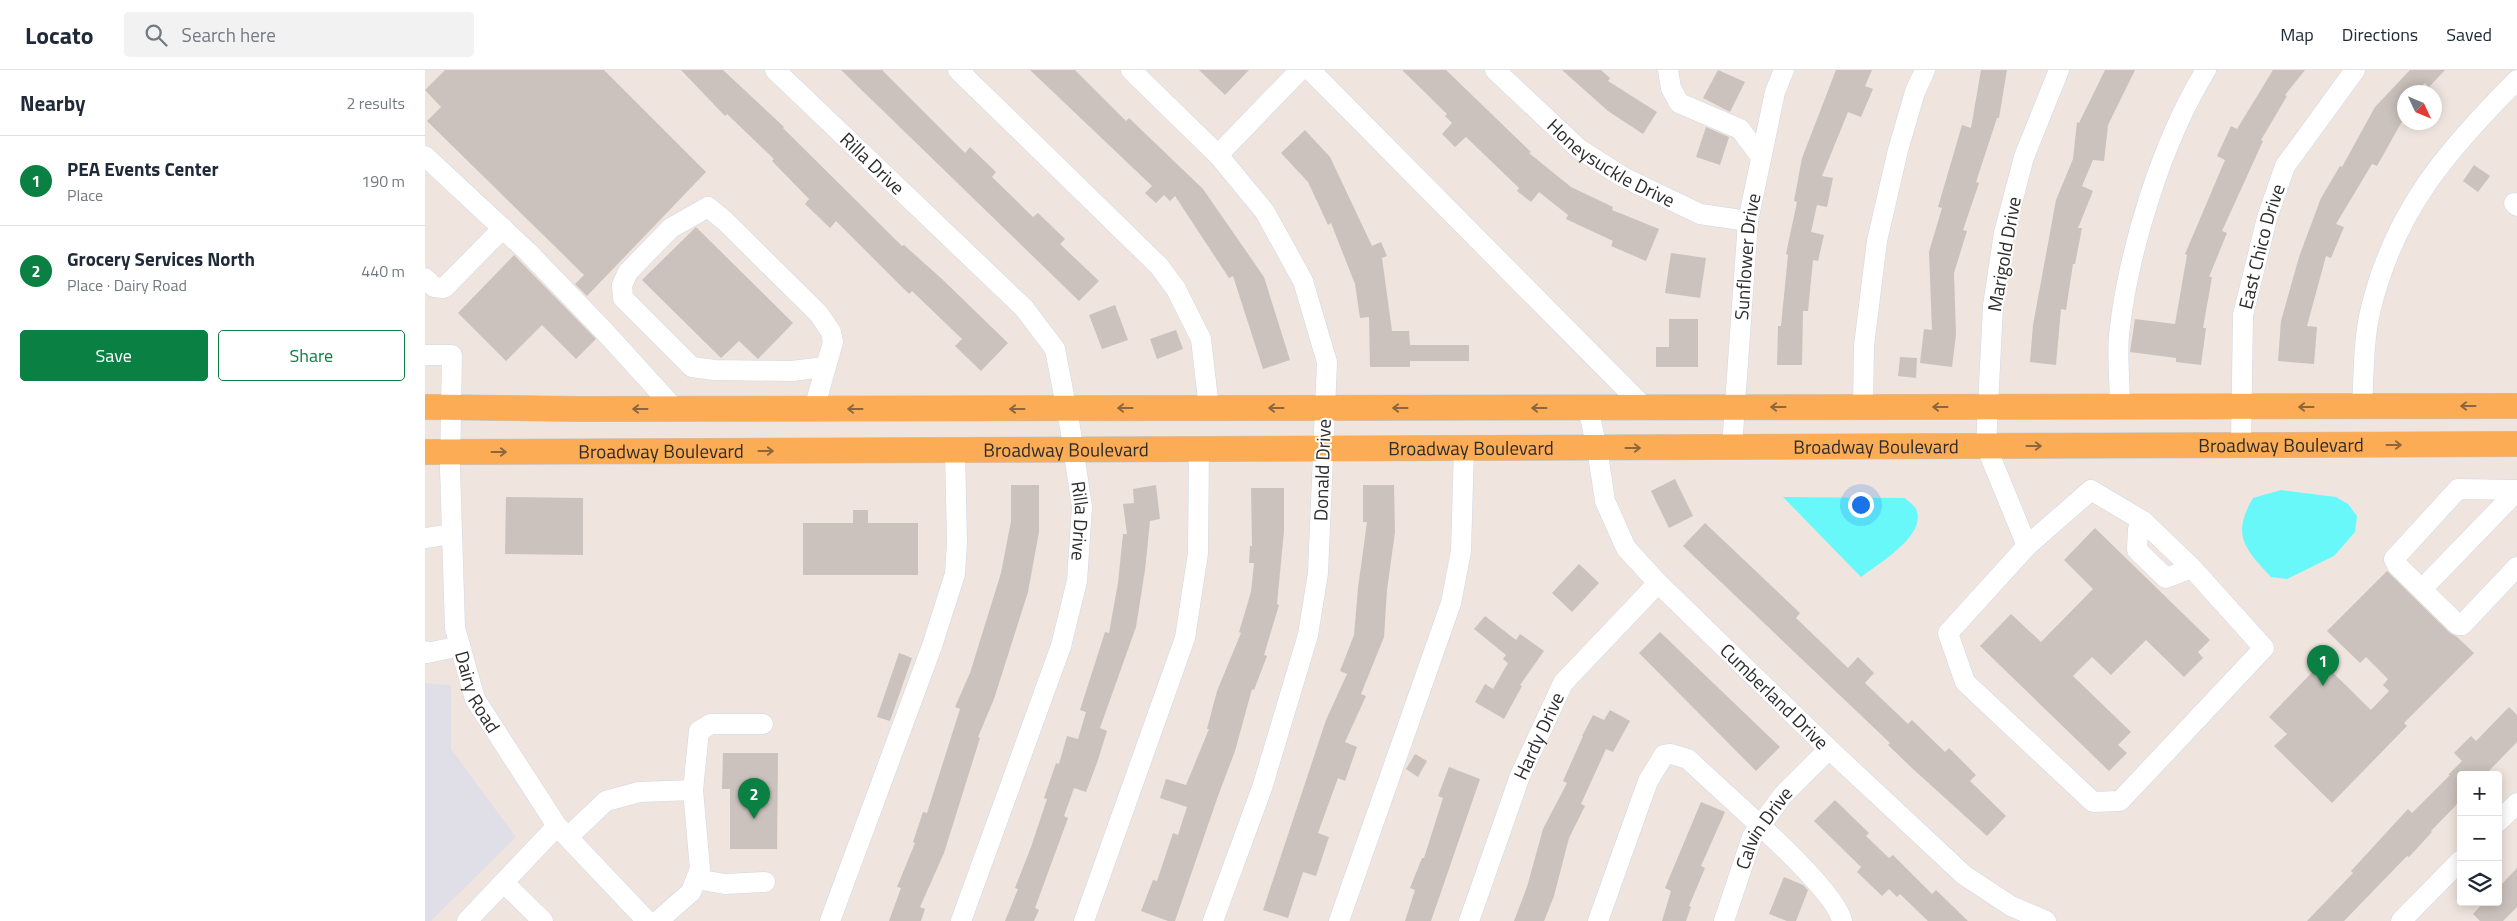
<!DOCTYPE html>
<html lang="en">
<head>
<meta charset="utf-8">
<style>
	:root { --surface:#fff; --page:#f2f2f3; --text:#1f2937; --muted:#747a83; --line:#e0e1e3; --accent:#0b8043 }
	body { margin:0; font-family:"Titillium Web",sans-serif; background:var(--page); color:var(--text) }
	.controls { position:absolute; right:15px; bottom:15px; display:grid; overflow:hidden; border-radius:5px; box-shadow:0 2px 12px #0003 }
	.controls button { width:45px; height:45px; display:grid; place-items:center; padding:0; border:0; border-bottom:1px solid var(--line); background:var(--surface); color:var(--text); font:25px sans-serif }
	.compass { position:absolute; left:1972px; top:15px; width:45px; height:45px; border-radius:50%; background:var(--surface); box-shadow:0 2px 12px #0003; rotate:134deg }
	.you { position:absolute; left:1435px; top:434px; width:18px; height:18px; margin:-12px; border:4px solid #fff; border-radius:50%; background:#1a73e8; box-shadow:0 0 0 8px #1a73e833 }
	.badge { display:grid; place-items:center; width:32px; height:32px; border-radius:50%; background:var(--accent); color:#fff; font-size:16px; font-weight:700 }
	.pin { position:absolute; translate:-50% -41px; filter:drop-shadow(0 1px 2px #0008) }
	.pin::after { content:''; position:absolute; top:26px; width:18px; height:15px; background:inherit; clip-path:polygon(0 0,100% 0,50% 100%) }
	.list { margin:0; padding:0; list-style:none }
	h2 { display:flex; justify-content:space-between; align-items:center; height:65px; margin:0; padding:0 20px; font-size:21px }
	h2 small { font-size:16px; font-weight:400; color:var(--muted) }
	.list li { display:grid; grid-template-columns:32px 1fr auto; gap:15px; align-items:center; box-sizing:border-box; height:90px; padding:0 20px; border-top:1px solid var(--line) }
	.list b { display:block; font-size:19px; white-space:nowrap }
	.list p { margin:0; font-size:16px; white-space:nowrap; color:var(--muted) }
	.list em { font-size:16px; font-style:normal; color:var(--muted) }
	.actions { display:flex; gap:10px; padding:15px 20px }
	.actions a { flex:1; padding:11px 0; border:1px solid var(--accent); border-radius:5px; text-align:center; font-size:18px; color:var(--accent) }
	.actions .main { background:var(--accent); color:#fff }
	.icon { flex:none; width:28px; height:28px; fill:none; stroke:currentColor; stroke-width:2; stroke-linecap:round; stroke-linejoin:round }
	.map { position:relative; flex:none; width:2092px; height:851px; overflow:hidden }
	header { display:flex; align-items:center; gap:30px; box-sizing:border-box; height:70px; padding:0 25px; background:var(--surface); border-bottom:1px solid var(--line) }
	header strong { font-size:24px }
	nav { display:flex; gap:28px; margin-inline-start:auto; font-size:18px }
	.search { width:350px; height:45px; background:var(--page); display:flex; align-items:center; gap:12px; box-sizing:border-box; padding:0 18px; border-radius:5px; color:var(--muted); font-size:19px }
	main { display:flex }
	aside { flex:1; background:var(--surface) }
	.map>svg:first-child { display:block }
	.industrial { fill:#e0dfe8 }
	.water { fill:#69f8fa }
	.building { fill:#cbc2bd }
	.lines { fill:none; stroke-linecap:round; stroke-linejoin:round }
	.minor-casing { stroke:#d0d8e3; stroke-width:21 }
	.major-casing { stroke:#c4c4c4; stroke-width:26 }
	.minor { stroke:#fff; stroke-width:20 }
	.major { stroke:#fdac56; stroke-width:25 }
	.oneway { stroke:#8b663f }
	.labels { text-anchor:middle; stroke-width:4; stroke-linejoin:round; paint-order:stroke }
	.street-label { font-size:19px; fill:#2d2d2d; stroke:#fff }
</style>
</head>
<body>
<header>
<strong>Locato</strong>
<div class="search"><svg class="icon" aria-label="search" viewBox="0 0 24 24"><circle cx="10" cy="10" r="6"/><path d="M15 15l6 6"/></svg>Search here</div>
<nav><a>Map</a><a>Directions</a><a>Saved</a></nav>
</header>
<main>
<aside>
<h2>Nearby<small>2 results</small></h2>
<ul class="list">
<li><span class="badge">1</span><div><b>PEA Events Center</b><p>Place</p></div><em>190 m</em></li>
<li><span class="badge">2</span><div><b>Grocery Services North</b><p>Place · Dairy Road</p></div><em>440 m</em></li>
</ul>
<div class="actions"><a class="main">Save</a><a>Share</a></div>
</aside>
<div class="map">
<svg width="2092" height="851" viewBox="0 0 2092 851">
	<rect width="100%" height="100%" fill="#efe4de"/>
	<path class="industrial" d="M0 613 26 615V679L91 767 6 851H0Z"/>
	<path class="water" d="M1856 420 1911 427 1923 434 1932 446 1930 462 1909 486 1862 509 1846 507C1820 479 1806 465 1828 428Z
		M1358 427 1480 428C1483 431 1489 435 1491 439 1503 465 1453 494 1436 507Z"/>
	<path class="building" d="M20 0H179L281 102 162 226 150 214 159 205 2 51 16 37 0 20Z
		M256 0H298L359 57 358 58 477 176 479 175 518 210 583 273 556 301 530 276 537 269 487 221 484 224 411 151 405 158 380 134 384 129 347 91 349 89 302 44 300 46Z
		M416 0H457L540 83 545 77 571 102 567 107 608 147 613 143 640 169 635 174 674 211 654 231Z
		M605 0H650L701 51 704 48 778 119 839 207 865 290 838 299 808 206 804 208 750 126 745 131 739 125 731 133 720 123 727 116Z
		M774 0H824L800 25Z
		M977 0H1021L1106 82 1104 83 1146 117 1188 137 1187 140 1234 159 1221 191 1186 176 1188 171 1141 149 1143 145 1114 122 1106 132 1092 121 1094 118 1041 67 1030 77 1017 64 1027 53 1020 46 1022 44Z
		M1137 0H1176L1185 8 1183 11 1232 42 1218 64 1183 41Z
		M1293 0 1320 12 1305 42 1278 28Z
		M1411 0H1447L1440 16 1448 19 1436 47 1423 42 1397 106 1408 108 1402 137 1392 135 1386 162 1399 165 1393 191 1388 190 1383 241H1378L1377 295H1352L1353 256H1356L1363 185 1361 184 1372 132 1369 131 1377 88Z
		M1556 0H1582L1574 48H1572L1551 112 1554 113 1538 160 1542 161 1529 203 1531 264 1527 297 1495 293 1499 259 1507 260 1504 182 1517 138 1513 137 1537 55 1546 58Z
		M1680 0H1710L1683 55 1679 91 1668 90 1657 116 1668 121 1653 158H1657L1650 194H1648L1641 240 1636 239 1631 295 1605 292 1608 255 1631 130 1648 89 1652 52 1654 53Z
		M1848 0H1880L1860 25 1862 26 1836 70 1838 71 1797 161 1802 163 1784 207H1787L1778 258H1781L1776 295 1751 292V288L1705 282 1710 249 1750 254 1762 185 1760 184 1800 90 1792 86 1806 56 1812 59Z
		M1985 0H2020L2004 17 2000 13 1991 22H1980V46L1952 96 1947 94 1911 154 1919 157 1906 188 1901 186 1882 256 1892 257 1889 294 1853 291 1856 251 1874 187 1896 128 1915 96 1917 97 1950 37Z
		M1281 57 1304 67 1295 95 1271 87Z
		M880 60 905 87 947 176 956 172 962 186 957 188 967 261H984L985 275H1044V291H985V297H945L944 247 935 248 930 214 906 153 903 155 883 112 856 83Z
		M2049 95 2065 106 2053 122 2038 111Z
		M271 157 368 253 333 289 314 271 296 288 217 210Z
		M1246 183 1281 188 1275 228 1240 223Z
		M89 185 171 269 151 289 117 255 81 291 33 243Z
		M690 235 703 270 677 279 664 245Z
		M1244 249H1273V297H1231V277H1244Z
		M751 260 758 279 732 289 725 269Z
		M1475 287 1492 288 1491 308 1473 306Z
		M1250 409 1268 446 1244 458 1226 421Z
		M586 415H614V462L603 522 569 629 553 667 555 668 519 783 495 837 500 839 496 851H464L476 818 472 817 490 773 488 772 498 742 502 743 535 639 530 637 545 603 576 503 586 451Z
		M731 415 735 449 725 451 720 500 711 557 675 658 682 661 672 693 661 722 649 718 639 746 643 748 610 838 614 840 609 851H580L593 819 590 818 606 777 622 729 619 728 631 693 634 694 642 666 653 669 661 642 655 640 680 562 684 563 693 513 698 464H702L698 434 709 433 708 419Z
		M938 415H969L970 462 962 520 959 567 936 624 941 626 920 672 932 677 920 711 913 708 893 763 904 767 891 806 878 802 863 848 838 840 901 650 922 604 915 601 929 565 933 518 942 452H938Z
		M826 418H859V461L852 534 854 535 839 585 842 586 829 620 827 619 810 681 793 726 750 851H743L716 841 728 810 732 811 748 763 753 765 762 737 735 728 741 709 761 715 784 659H782L792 621 816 563 814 562 826 522 829 493H824L825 476H827Z
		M81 427 158 428V485L80 484Z
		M428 440H443V453H493V505H378V453H428Z
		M1280 453 1375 543 1371 548 1423 598 1433 587 1449 603 1440 613 1483 654 1487 650 1520 682 1524 678 1551 705 1545 711 1581 746 1562 766 1488 699 1463 675 1465 673 1258 476Z
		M1670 458 1785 570 1773 582 1778 588 1759 607 1721 570 1686 605 1667 587 1648 606 1706 662 1693 675 1702 683 1684 701 1555 576 1586 544 1616 572 1668 519 1639 490Z
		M1154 494 1174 513 1147 542 1127 523Z
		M1962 501 2025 563 2032 567 2049 583 1979 653 1982 656 1907 733 1849 676 1862 664 1844 647 1897 592 1946 640 1964 621 1958 615 1963 609 1941 587 1935 593 1902 561Z
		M1060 546 1091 570 1095 564 1119 581 1095 615 1097 616 1079 649 1050 632 1060 614 1068 619 1083 593 1078 589 1081 585 1049 559Z
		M1235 562 1355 677 1331 701 1214 583Z
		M474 583 487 588 465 651 452 647Z
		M2084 637 2092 645V672L2060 705H2036V730L2006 761 2007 762 1984 787 1982 786 1919 851H1882L1928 803 1926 801 1983 739 1987 743 2025 705H2023L2037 691 2029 683 2046 666 2051 671Z
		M1185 640 1205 651 1188 682 1181 679 1156 734 1160 736 1144 768 1129 826 1119 851H1089L1102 817 1118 759 1142 713 1138 711 1158 666H1157L1168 645 1179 650Z
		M298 683H353L352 779H305V719H297Z
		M990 684 1002 691 993 707 981 699Z
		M1024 697 1055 709 1006 851H980L990 820 985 818 997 788H999L1018 728 1013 726Z
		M1410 730 1444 763 1441 766 1464 788 1468 785 1507 824 1511 820 1543 851H1503L1475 824 1472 827 1464 819 1457 826 1432 802 1436 797 1389 751Z
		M1276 732 1300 742 1276 796 1280 798 1264 836 1266 837 1261 851H1237L1246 821 1240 818Z
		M2092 798V837L2078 851H2055L2048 844 2059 832H2073V818Z
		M1359 807 1378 815 1383 820 1371 851H1362L1344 844Z"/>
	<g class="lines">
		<defs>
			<g id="minor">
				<path id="s1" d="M350 0 599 238 630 279 645 357 657 437 652 511 636 576 536 851"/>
				<path d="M533 0 734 196 751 219 776 269 784 338"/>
				<path d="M706 0 793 85 840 142 878 211 902 292 893 503 883 565 837 718 788 851"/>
				<path d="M885 0 1220 338"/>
				<path id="s2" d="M1070 0 1154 79 1198 107 1275 144 1323 151"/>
				<path d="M1243 0 1246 18 1254 33 1315 59 1336 87"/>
				<path d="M1634 0 1599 87 1579 163 1568 236 1561 376 1602 476 1523 563 1540 612 1668 732 1695 731 1839 578 1767 498 1741 508 1712 480 1713 459 1718 451 1767 498"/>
				<path d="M793 85 875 0"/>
				<path d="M0 86 103 182 180 262 250 339"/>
				<path d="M2089 133 2092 136"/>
				<path d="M0 208 9 217 19 218 78 158"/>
				<path id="s3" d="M0 285H27L25 398 30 558 50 629 132 756 222 851"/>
				<path d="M1438 337 1439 276 1452 171 1473 80 1490 22 1500 0"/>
				<path d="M1695 337C1695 313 1692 288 1694 265 1703 181 1737 71 1781 0"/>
				<path d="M1937 337C1939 304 1938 270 1946 238 1970 140 2023 79 2092 10"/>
				<path id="s4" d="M1163 338 1172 378 1180 431 1201 478 1233 513 1404 679 1539 805 1586 836 1621 851"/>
				<path d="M389 339 408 272 406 262 394 244 300 151 283 137 246 158 203 202 197 215 198 228 267 297 289 300 367 301 400 297"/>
				<path id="s5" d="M1816 375 1818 245 1842 148 1860 96 1930 0"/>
				<path id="s6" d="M1307 377 1323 151 1350 22 1359 0"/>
				<path d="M2092 420 2033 419 1969 489 1972 495 2033 555H2037L2092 497"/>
				<path d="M0 468 27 464"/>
				<path d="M1602 476 1666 420 1718 451"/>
				<path d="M1997 519 2092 421"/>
				<path d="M0 581 2 583 35 576"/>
				<path d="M268 720 274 661 286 654H338"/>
				<path d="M2073 752 2092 733"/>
				<path d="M143 767 181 731 214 722 268 720 275 799 266 822 233 851"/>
				<path d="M271 809 300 814 340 812"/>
				<path d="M79 813 118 851"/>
				<path d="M42 851 132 756"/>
				<path d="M405 851 507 576 530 504 532 472 530 380"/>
				<path d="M659 851 760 568 773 483 774 379"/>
				<path d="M914 851 1026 533 1036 481 1039 378"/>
				<path id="s7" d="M1044 851 1095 706 1138 613 1233 513"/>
				<path d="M1173 851 1223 711 1239 685 1246 684 1263 689C1294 720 1410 816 1417 851"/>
				<path id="s8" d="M1299 851 1327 767 1358 725 1404 679"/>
				<path d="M1976 851 2036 790"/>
			</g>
			<g id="major">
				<path d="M0 337 153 339 2092 336"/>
				<path id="s9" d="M0 382 2092 374"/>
			</g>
		</defs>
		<use href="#minor" class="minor-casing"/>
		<use href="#major" class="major-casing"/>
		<use href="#minor" class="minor"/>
		<use href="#major" class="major"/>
	</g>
	<defs><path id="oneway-shaft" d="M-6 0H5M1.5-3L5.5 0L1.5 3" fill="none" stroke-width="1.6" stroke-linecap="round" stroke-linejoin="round" transform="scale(1.25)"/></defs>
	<g class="oneway">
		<use href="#oneway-shaft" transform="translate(2043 336) rotate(180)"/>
		<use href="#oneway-shaft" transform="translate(1353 337) rotate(180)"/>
		<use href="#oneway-shaft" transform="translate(1515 337) rotate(180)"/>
		<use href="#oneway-shaft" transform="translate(1881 337) rotate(180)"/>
		<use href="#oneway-shaft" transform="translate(700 338) rotate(180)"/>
		<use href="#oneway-shaft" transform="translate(851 338) rotate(180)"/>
		<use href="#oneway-shaft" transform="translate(975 338) rotate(180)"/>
		<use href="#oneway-shaft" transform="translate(1114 338) rotate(180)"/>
		<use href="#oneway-shaft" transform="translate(215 339) rotate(180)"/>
		<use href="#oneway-shaft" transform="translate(430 339) rotate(180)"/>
		<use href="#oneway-shaft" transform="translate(592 339) rotate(180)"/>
		<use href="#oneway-shaft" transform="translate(1969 375)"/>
		<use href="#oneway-shaft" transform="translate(1609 376)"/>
		<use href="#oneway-shaft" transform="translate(1208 378)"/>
		<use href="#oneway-shaft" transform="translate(341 381)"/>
		<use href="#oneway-shaft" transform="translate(74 382)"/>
	</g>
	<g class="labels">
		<g class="street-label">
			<text dy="7" stroke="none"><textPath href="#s2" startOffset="150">Honeysuckle Drive</textPath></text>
			<text dy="7" stroke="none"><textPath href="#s1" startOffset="135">Rilla Drive</textPath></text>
			<text dy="7" stroke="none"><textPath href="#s5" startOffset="201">East Chico Drive</textPath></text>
			<text transform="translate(1579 184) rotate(-80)" y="7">Marigold Drive</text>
			<text dy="7" stroke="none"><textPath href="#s6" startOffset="191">Sunflower Drive</textPath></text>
			<text dy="7" stroke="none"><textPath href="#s9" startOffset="1856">Broadway Boulevard</textPath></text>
			<text dy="7" stroke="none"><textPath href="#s9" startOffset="1451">Broadway Boulevard</textPath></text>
			<text dy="7" stroke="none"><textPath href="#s9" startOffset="1046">Broadway Boulevard</textPath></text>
			<text dy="7" stroke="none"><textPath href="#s9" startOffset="641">Broadway Boulevard</textPath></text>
			<text dy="7" stroke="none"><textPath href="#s9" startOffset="236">Broadway Boulevard</textPath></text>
			<text transform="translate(897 400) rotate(-88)" y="7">Donald Drive</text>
			<text dy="7" stroke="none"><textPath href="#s1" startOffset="570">Rilla Drive</textPath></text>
			<text dy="7" stroke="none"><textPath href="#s3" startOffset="368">Dairy Road</textPath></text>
			<text dy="7" stroke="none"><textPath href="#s4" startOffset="356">Cumberland Drive</textPath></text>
			<text dy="7" stroke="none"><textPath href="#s7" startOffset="198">Hardy Drive</textPath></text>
			<text dy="7" stroke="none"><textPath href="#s8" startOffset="102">Calvin Drive</textPath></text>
		</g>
	</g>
</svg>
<div class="controls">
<button>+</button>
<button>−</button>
<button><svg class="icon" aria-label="layers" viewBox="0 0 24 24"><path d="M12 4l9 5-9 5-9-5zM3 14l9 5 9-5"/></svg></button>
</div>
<svg class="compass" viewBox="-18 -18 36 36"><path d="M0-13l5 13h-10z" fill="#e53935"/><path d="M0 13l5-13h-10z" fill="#747a83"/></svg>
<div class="you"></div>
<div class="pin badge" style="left:1898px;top:616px">1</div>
<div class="pin badge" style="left:329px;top:749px">2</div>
</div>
</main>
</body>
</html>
